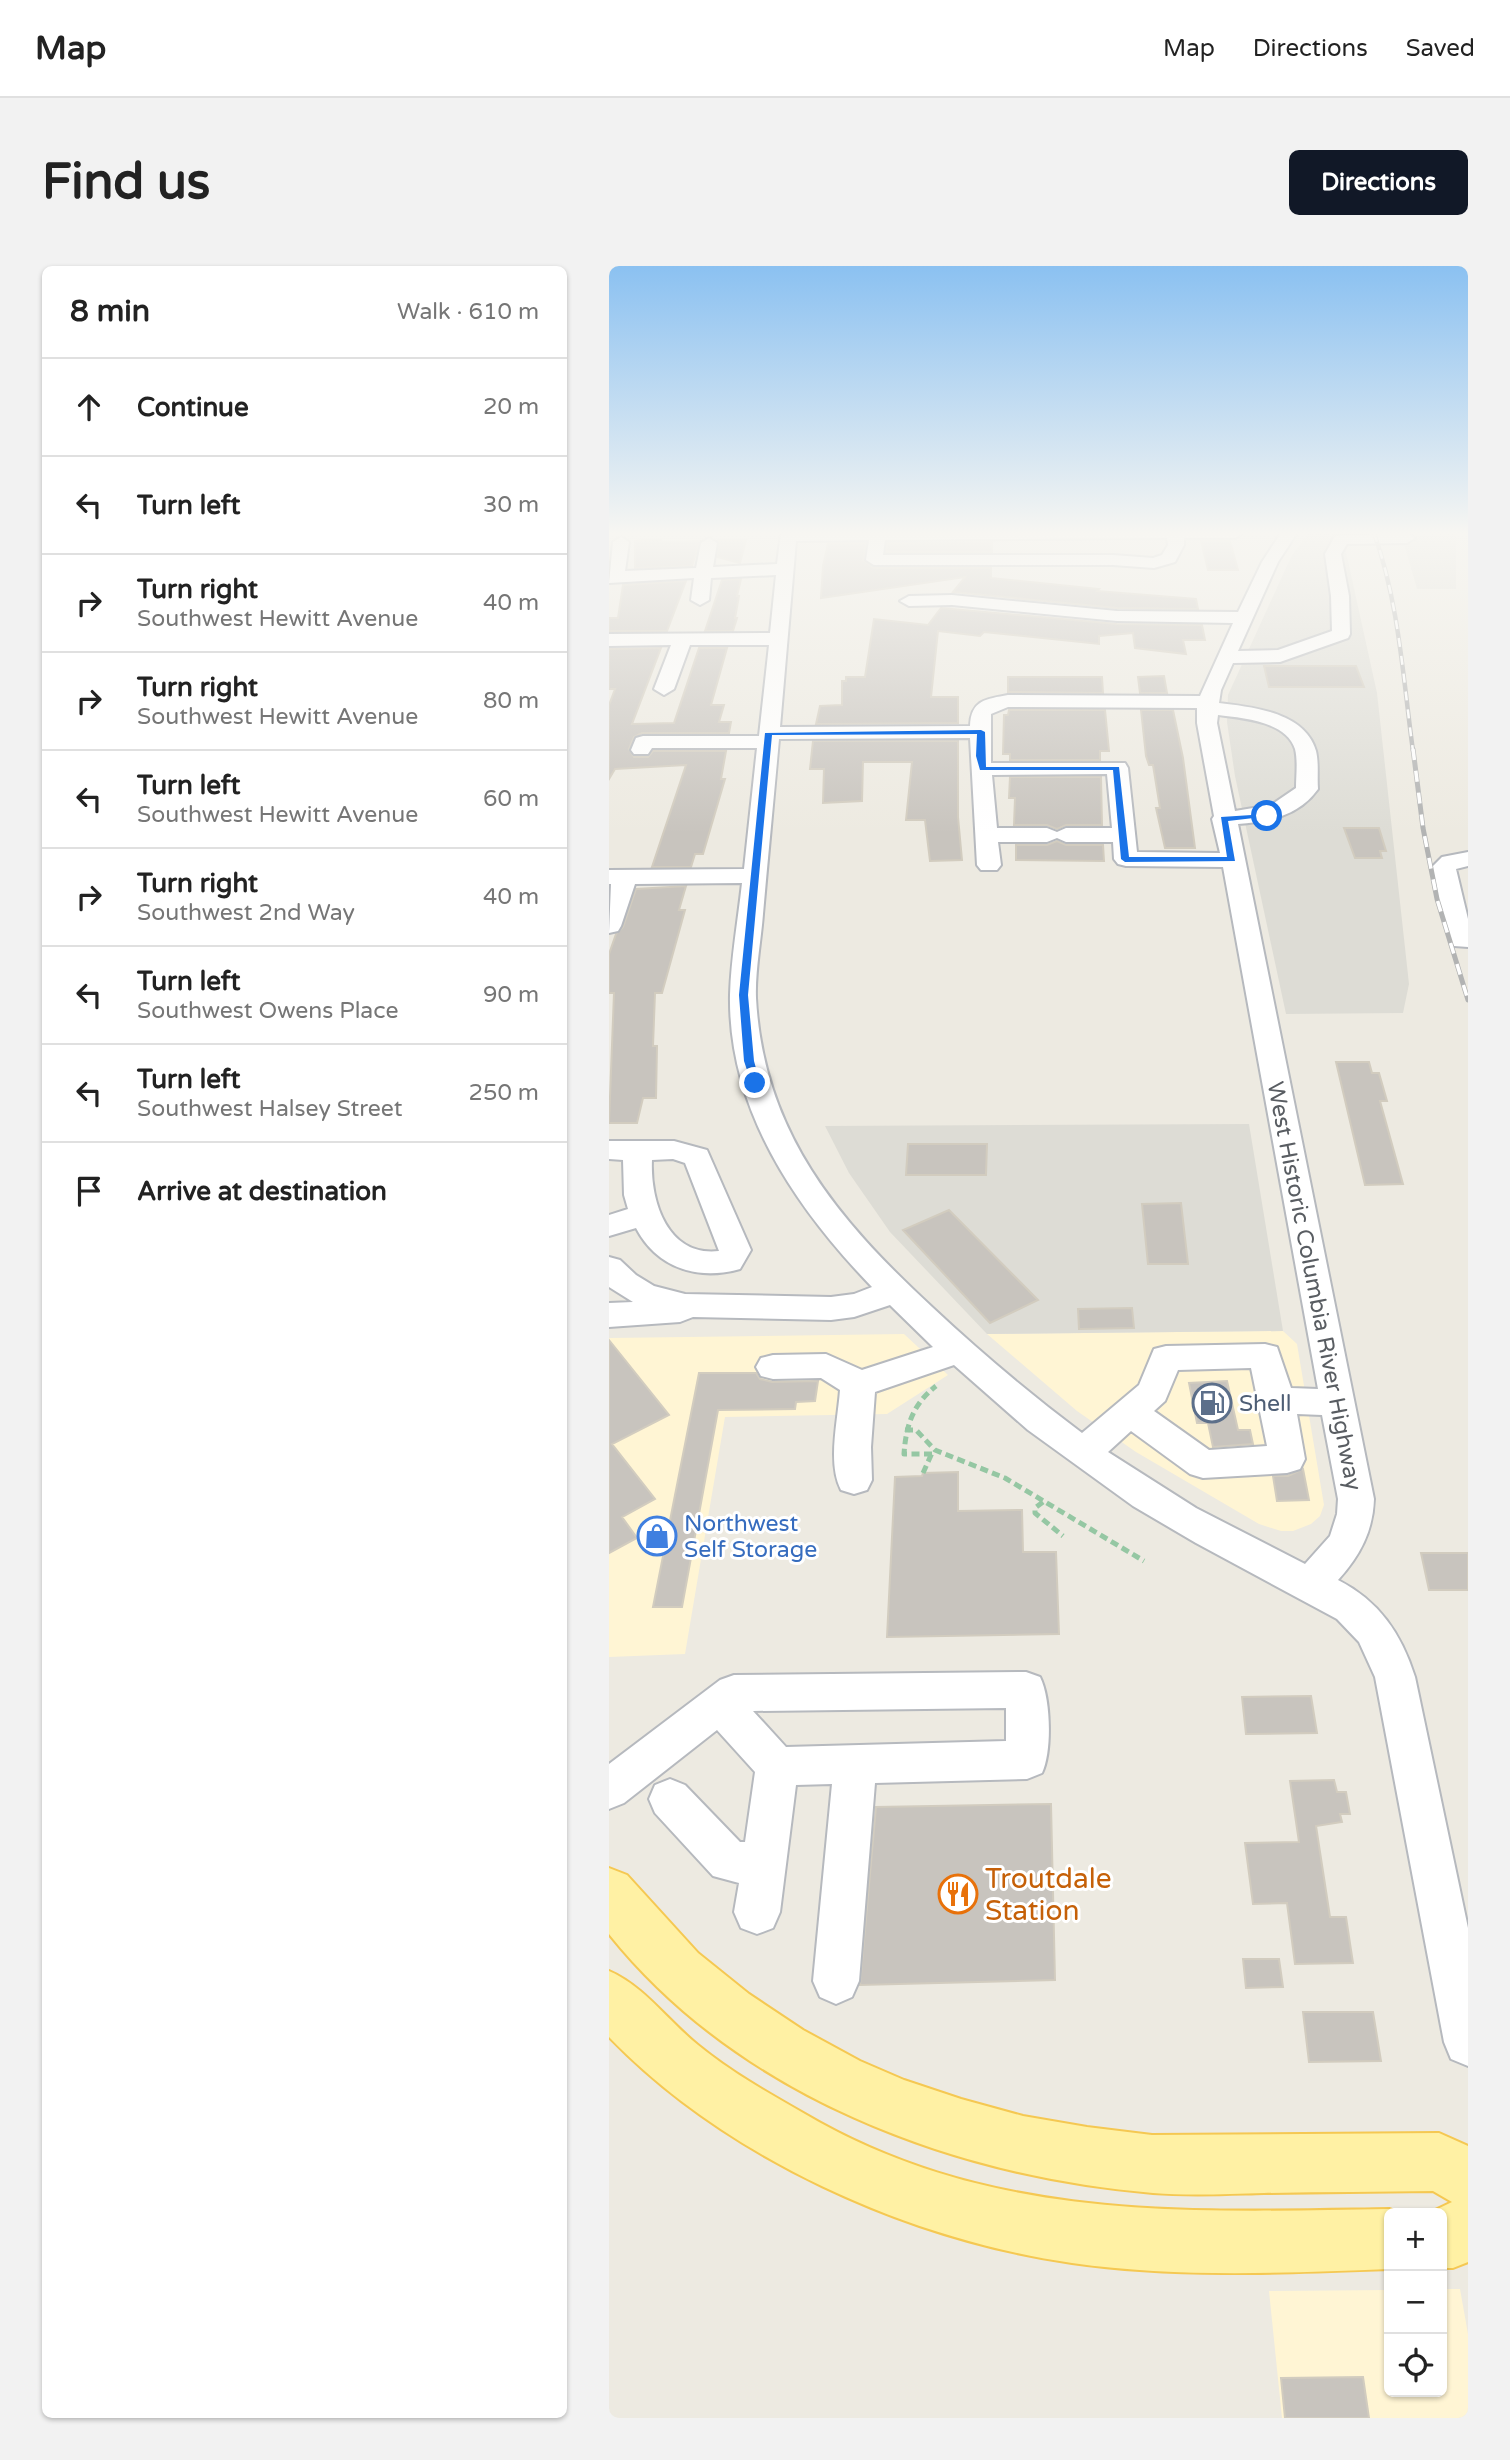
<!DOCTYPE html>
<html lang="en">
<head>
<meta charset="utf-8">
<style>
	:root { --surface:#fff; --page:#f2f2f2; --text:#222; --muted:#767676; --line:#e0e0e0; --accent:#111827 }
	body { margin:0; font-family:"Varela Round",sans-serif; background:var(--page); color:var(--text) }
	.controls { position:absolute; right:21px; bottom:21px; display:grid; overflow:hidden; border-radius:10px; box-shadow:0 2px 5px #0004 }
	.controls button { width:63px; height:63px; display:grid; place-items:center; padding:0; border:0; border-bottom:2px solid var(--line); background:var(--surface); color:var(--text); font:35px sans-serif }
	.stop { position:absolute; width:21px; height:21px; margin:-16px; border:5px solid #1a73e8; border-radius:50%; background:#fff }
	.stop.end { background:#1a73e8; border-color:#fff; box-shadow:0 2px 7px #0008 }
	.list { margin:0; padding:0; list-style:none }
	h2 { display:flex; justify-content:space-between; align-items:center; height:91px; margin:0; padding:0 28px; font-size:30px }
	h2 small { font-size:23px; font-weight:400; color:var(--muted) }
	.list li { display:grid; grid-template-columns:46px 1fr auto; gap:21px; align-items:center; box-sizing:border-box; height:98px; padding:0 28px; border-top:2px solid var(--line) }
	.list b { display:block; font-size:26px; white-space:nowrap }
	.list p { margin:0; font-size:23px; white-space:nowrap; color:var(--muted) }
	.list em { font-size:23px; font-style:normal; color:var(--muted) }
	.icon { flex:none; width:38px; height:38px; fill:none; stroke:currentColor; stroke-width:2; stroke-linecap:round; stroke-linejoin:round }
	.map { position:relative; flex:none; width:859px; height:2152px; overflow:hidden; border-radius:10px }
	header { display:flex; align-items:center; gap:42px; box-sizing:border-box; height:98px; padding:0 35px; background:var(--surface); border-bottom:2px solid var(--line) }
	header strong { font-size:33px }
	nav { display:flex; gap:38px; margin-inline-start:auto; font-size:24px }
	.intro { display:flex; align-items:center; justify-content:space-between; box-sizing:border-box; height:168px; padding:0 42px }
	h1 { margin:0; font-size:49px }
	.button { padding:18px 32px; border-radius:10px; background:var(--accent); color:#fff; font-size:24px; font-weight:700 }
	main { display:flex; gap:42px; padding:0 42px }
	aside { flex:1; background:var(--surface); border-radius:10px; box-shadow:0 2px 5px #0004 }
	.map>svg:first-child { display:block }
	.commercial { fill:#fff5d4 }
	.industrial { fill:#dddcd5 }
	.building { fill:#c8c4be; stroke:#d2ccbf; stroke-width:2 }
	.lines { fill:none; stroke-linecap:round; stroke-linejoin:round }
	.minor-casing { stroke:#b6b9be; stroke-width:4 }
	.major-casing { stroke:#f5c852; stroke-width:4 }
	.path { stroke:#95c7a3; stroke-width:5; stroke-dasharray:8 4.5; stroke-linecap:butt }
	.minor { fill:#fff; fill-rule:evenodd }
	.major { fill:#fff1a4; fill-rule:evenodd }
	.rail-far1-casing { stroke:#b2b3b3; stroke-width:4.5 }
	.rail-casing { stroke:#b2b3b3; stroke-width:5 }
	.rail-far1 { stroke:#fff; stroke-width:2.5; stroke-dasharray:9; stroke-linecap:butt }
	.rail { stroke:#fff; stroke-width:3.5; stroke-dasharray:11; stroke-linecap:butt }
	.route { fill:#1a73e8 }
	.labels { text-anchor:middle; stroke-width:6; stroke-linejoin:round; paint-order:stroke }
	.street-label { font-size:23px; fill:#595d62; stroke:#fff }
	.service-label { font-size:23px; fill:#4e5e75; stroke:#fff; text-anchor:start }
	.shop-label { font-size:23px; fill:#366cbe; stroke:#fff; text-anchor:start }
	.near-food-label { font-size:28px; fill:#c56008; stroke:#fff; text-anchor:start }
</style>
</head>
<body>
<header>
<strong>Map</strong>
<nav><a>Map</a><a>Directions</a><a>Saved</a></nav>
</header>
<div class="intro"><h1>Find us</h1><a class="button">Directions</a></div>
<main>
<aside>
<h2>8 min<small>Walk · 610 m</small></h2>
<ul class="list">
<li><svg class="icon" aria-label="ahead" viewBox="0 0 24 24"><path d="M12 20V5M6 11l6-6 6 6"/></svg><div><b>Continue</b></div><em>20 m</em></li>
<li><svg class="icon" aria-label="left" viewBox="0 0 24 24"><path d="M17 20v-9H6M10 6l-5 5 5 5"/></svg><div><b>Turn left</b></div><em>30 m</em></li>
<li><svg class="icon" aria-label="right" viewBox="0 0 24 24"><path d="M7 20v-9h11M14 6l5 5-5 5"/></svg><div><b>Turn right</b><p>Southwest Hewitt Avenue</p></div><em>40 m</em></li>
<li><svg class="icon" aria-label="right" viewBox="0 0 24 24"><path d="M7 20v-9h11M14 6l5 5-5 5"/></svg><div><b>Turn right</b><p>Southwest Hewitt Avenue</p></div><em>80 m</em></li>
<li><svg class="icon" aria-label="left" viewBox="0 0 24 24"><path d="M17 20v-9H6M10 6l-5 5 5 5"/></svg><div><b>Turn left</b><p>Southwest Hewitt Avenue</p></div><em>60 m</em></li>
<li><svg class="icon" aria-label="right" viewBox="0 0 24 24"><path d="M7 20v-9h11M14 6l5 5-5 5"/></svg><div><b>Turn right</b><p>Southwest 2nd Way</p></div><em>40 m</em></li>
<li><svg class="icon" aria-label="left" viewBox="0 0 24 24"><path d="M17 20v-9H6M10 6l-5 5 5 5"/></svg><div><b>Turn left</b><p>Southwest Owens Place</p></div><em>90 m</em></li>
<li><svg class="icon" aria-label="left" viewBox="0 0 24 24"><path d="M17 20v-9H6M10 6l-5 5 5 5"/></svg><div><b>Turn left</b><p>Southwest Halsey Street</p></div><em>250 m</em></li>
<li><svg class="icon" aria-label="arrive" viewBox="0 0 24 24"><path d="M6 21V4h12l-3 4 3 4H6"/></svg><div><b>Arrive at destination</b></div></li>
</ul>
</aside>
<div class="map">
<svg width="859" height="2152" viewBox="0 0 859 2152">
	<rect width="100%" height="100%" fill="#edeae1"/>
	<path class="commercial" d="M674 1065 688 1078 715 1239 711 1250 702 1258 684 1265H672L650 1258 527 1186 468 1145 378 1068Z
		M295 1068 339 1109 278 1148 116 1151 76 1388 0 1391V1072Z
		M833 2023H851L859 2068V2152H673L660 2025 780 2024V2126H833Z"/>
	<path class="industrial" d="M699 267H735L737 271 847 268V323H808L794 274 735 277 768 427 800 718 794 747 677 748 626 510 618 456 619 429 682 291Z
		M640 858 674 1065 378 1068 281 966 240 907 216 860Z"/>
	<path class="building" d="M52 273V276L91 275 83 300 26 302V275Z
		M109 274H137L131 297 108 291Z
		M592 275H621L629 304H599Z
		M383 276V286H277L278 277Z
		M219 277H257L254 294 265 302H382V312L490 323 488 325 587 333 589 343 508 342 344 326 356 311 212 332 214 300Z
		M132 313 128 330H130L126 352H128L124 365H96L113 314Z
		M77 315 58 365H0V352H9L14 319Z
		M332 342 508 358 593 359 596 374H574L577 388 526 382 524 367 490 370V378L375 366 371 370 329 365 322 431H349V457L207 458 211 440 233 439V415H237V411H256L265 353 319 359Z
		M52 382 23 458 65 457 90 382H118L102 439H115L110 456H122L120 467H33L25 471 20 483 25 491H39L44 485H117L112 513H116L94 588H86L82 601H43L77 499 6 503 0 513V439L6 423H0V383Z
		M655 400H747L755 421H660Z
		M555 410 558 427H531L529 411Z
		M399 411H493L494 427 399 426Z
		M400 444H496L500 485H491V494H401V488H394L395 449H399Z
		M532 444H564L574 492 586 582H556L547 542H551L544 499H540L537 490Z
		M204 475H349V551L353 594 321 595 316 554H297L303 496H254L253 535 214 537 215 503H201Z
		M401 511H492L493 559H457L448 563 438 559H405L406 532H400Z
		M735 562H770L777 585H771L773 592H746Z
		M448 575 457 579H494L495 595 407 594V579H438Z
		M77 620 70 644H76L53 727H46L44 780H48L47 832H34L28 857H0L5 727H0V688L7 668 14 661 27 623Z
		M727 796H760L763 807H770L778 835H771L794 918 756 919Z
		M299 878H378L377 909H297Z
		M572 937 579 998H539L533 938Z
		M340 944 429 1034 381 1057 294 964Z
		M523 1042 525 1062 470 1063 469 1043Z
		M0 1074 60 1149 3 1178 46 1233 13 1251 28 1272 0 1287Z
		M90 1107H147L151 1113 163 1116 209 1115 206 1135 187 1136 186 1143 109 1144 73 1341H44Z
		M618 1115 629 1164H641L644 1178 604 1181 599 1157H588L580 1117Z
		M694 1203 700 1234 668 1235 664 1210H679Z
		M349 1206V1245L413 1244 414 1286H447L450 1368 278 1371 286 1211 313 1210 314 1207Z
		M812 1287H859V1324H820Z
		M702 1430 708 1467 637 1468 633 1431Z
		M725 1514 728 1526H737L741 1548H731L733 1556 707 1560 721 1651H737L744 1697 686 1698 678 1637 644 1638 636 1577 690 1576 681 1515Z
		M442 1538 446 1714 251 1719 267 1541Z
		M634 1693H670L674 1721 637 1722Z
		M694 1746H764L772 1795 700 1796Z
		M754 2111 760 2152H676L672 2112Z"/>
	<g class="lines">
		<defs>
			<path id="minor" d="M172 267H634L626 272H575V279L566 296 545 302 504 299H265L257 294 260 274 187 275 171 461 361 460C362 434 377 433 399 429L591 430 624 357 508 355 343 339 300 340 291 335 300 330 343 329 508 345 629 346 653 296 672 267H688L669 296 629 385 669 384 723 365 722 330 716 288 726 270 798 267 806 272 798 277 738 278 732 288 740 330 741 368 739 372 671 396 624 397 612 424 610 437C643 441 696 446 707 485 710 497 708 511 709 523 690 550 659 556 629 558L765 1233C764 1265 751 1290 729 1314 770 1335 792 1367 806 1411L859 1662V1800L842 1793 835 1776 766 1411 750 1376 728 1353 587 1277 524 1240 419 1164 345 1099 266 1126 262 1181 263 1214 258 1224 245 1228 232 1224C218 1197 229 1154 231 1124L212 1112 164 1113 152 1110 147 1101 152 1092 164 1089 217 1088 253 1104 324 1081 281 1039 245 1051 222 1054 84 1051 71 1056 0 1061V1037L24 1036 0 1021V991L11 994 27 1009 45 1020 76 1028 222 1031 245 1028 263 1021C187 942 119 844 121 729 122 692 129 654 133 617L26 618 12 660 9 665 0 667 2 618H0V604L135 603 148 482H43L39 488H25L22 484 27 472 34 470H150L160 379H81L65 423 55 429 45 423 62 379 0 380V368L161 367 167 309 102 312 100 334 91 339 82 334 85 312 0 317 4 276 12 271 20 276 16 305 87 302 92 277 100 272 108 277 104 301 168 298ZM558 272 559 279 553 289 544 292 504 289H274L276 274ZM399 441 588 442V457L605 550 603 553 611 587 528 586 519 502 516 497H382V448ZM609 449C633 452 677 455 686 483 689 495 687 509 687 522L662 539 626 545 608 457ZM361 472 368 599 372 604H388L392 599 389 576H438L448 572 457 576H504L505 593 509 598 517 600 614 601 709 1123 682 1122 668 1081 656 1078 557 1080 545 1083 530 1119 473 1167C421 1128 371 1086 323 1041 229 954 154 866 147 732 146 705 152 675 154 648 159 589 165 531 170 473ZM498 508 503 562H457L448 566 438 562H388L383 509ZM642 1102 658 1180 600 1184 545 1145 556 1135 569 1104ZM688 1148 713 1149 729 1233 728 1248 721 1270 696 1298 587 1242 499 1186 522 1165 581 1208 594 1212 678 1207 691 1203 696 1193Z
				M859 586V600L847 603 859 653V681L845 680 842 675 828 632 823 601 833 591Z
				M0 875H65L98 884 142 984 131 1003C89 1015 48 1002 27 962L0 970V949L19 943 15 929 14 894 0 893ZM64 893 76 897 110 985C59 991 41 936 43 894Z
				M417 1406 431 1411C442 1433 443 1486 433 1507L418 1513 266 1517 250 1715 243 1731 227 1738 211 1731 204 1715 223 1518 187 1519 171 1646 164 1662 148 1668 132 1662 125 1646 130 1617 104 1610 46 1547 40 1533 46 1519 61 1513 76 1519 131 1576H136L146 1506 108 1464 15 1537 0 1543V1498L111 1414 125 1409ZM397 1442V1475L177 1481 144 1445Z"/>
			<path id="major" d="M0 1602 18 1609 89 1687 140 1728 194 1764 251 1795 295 1814 352 1833 414 1850 478 1861 543 1869 830 1867 859 1880V1996L844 2002H833V1947H820L843 1936 824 1925C768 1926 711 1926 655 1927 618 1928 581 1930 544 1927 342 1910 129 1829 0 1668Z
				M0 1705C35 1720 59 1755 89 1779 122 1806 159 1827 196 1848 380 1956 576 1946 780 1943L791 1947H780V2003C675 2007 568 2012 463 1997 298 1973 117 1892 0 1771Z"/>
		</defs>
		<use href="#minor" class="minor-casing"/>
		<use href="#major" class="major-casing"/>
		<path class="path" d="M296 1164H307L326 1184 396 1212 535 1295
			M323 1188H295C297 1159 304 1138 327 1120
			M314 1207 323 1187
			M434 1236 426 1242V1247L454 1270"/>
		<use href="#minor" class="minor"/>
		<use href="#major" class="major"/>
		<defs>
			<path id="rail-far1" d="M765 267C790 337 794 412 804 485"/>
			<path id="rail" d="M804 483 814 562 828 633 859 734"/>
		</defs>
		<use href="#rail-far1" class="rail-far1-casing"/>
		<use href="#rail" class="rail-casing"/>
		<use href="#rail-far1" class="rail-far1"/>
		<use href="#rail" class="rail"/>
	</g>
	<linearGradient id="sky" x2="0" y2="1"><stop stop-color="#8bc1f1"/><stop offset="0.47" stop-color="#f7f6f2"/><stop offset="1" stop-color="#f7f6f2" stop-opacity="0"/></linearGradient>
	<rect width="859" height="568" fill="url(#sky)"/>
	<path class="route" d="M372 464 376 466 377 501H510L520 591H618L612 551 658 548 662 550 619 555 626 595 516 596 512 593 504 504H371L367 490 368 468 163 469 139 729 145 795 151 817 143 819 135 795 130 729 156 467Z"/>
	<defs>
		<symbol id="fuel-ring" viewBox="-11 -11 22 22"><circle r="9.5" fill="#fff" stroke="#5c6f8a" stroke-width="1.5"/><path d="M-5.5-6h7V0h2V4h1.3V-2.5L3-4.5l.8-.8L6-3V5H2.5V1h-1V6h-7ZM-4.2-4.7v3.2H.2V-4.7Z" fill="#5c6f8a"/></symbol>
		<symbol id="shop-ring" viewBox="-11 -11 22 22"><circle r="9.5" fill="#fff" stroke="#3f7fe0" stroke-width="1.5"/><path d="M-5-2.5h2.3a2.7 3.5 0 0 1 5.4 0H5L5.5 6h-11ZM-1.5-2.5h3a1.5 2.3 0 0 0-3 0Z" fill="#3f7fe0"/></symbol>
		<symbol id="restaurant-ring" viewBox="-11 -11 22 22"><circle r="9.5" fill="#fff" stroke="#e8710a" stroke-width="1.5"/><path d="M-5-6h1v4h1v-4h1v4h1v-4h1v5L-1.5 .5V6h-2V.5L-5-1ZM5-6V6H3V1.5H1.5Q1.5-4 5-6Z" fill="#e8710a"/></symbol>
	</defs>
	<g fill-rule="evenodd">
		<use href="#fuel-ring" x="581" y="1115" width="44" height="44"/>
		<use href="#shop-ring" x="26" y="1248" width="44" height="44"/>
		<use href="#restaurant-ring" x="327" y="1606" width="44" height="44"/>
	</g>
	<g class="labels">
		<g class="street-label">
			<text transform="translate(706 1020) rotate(79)" y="8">West Historic Columbia River Highway</text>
		</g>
		<g class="service-label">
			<text x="630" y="1145">Shell</text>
		</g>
		<g class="shop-label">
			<text x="75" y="1265">Northwest<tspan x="75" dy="26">Self Storage</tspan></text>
		</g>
		<g class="near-food-label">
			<text x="376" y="1622">Troutdale<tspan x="376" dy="32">Station</tspan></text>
		</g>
	</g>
</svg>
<div class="controls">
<button>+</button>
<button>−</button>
<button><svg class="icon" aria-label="locate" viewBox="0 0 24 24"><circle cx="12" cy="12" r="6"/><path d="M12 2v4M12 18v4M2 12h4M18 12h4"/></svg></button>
</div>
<div class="stop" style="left:658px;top:550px"></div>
<div class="stop end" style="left:146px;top:817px"></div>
</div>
</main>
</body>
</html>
